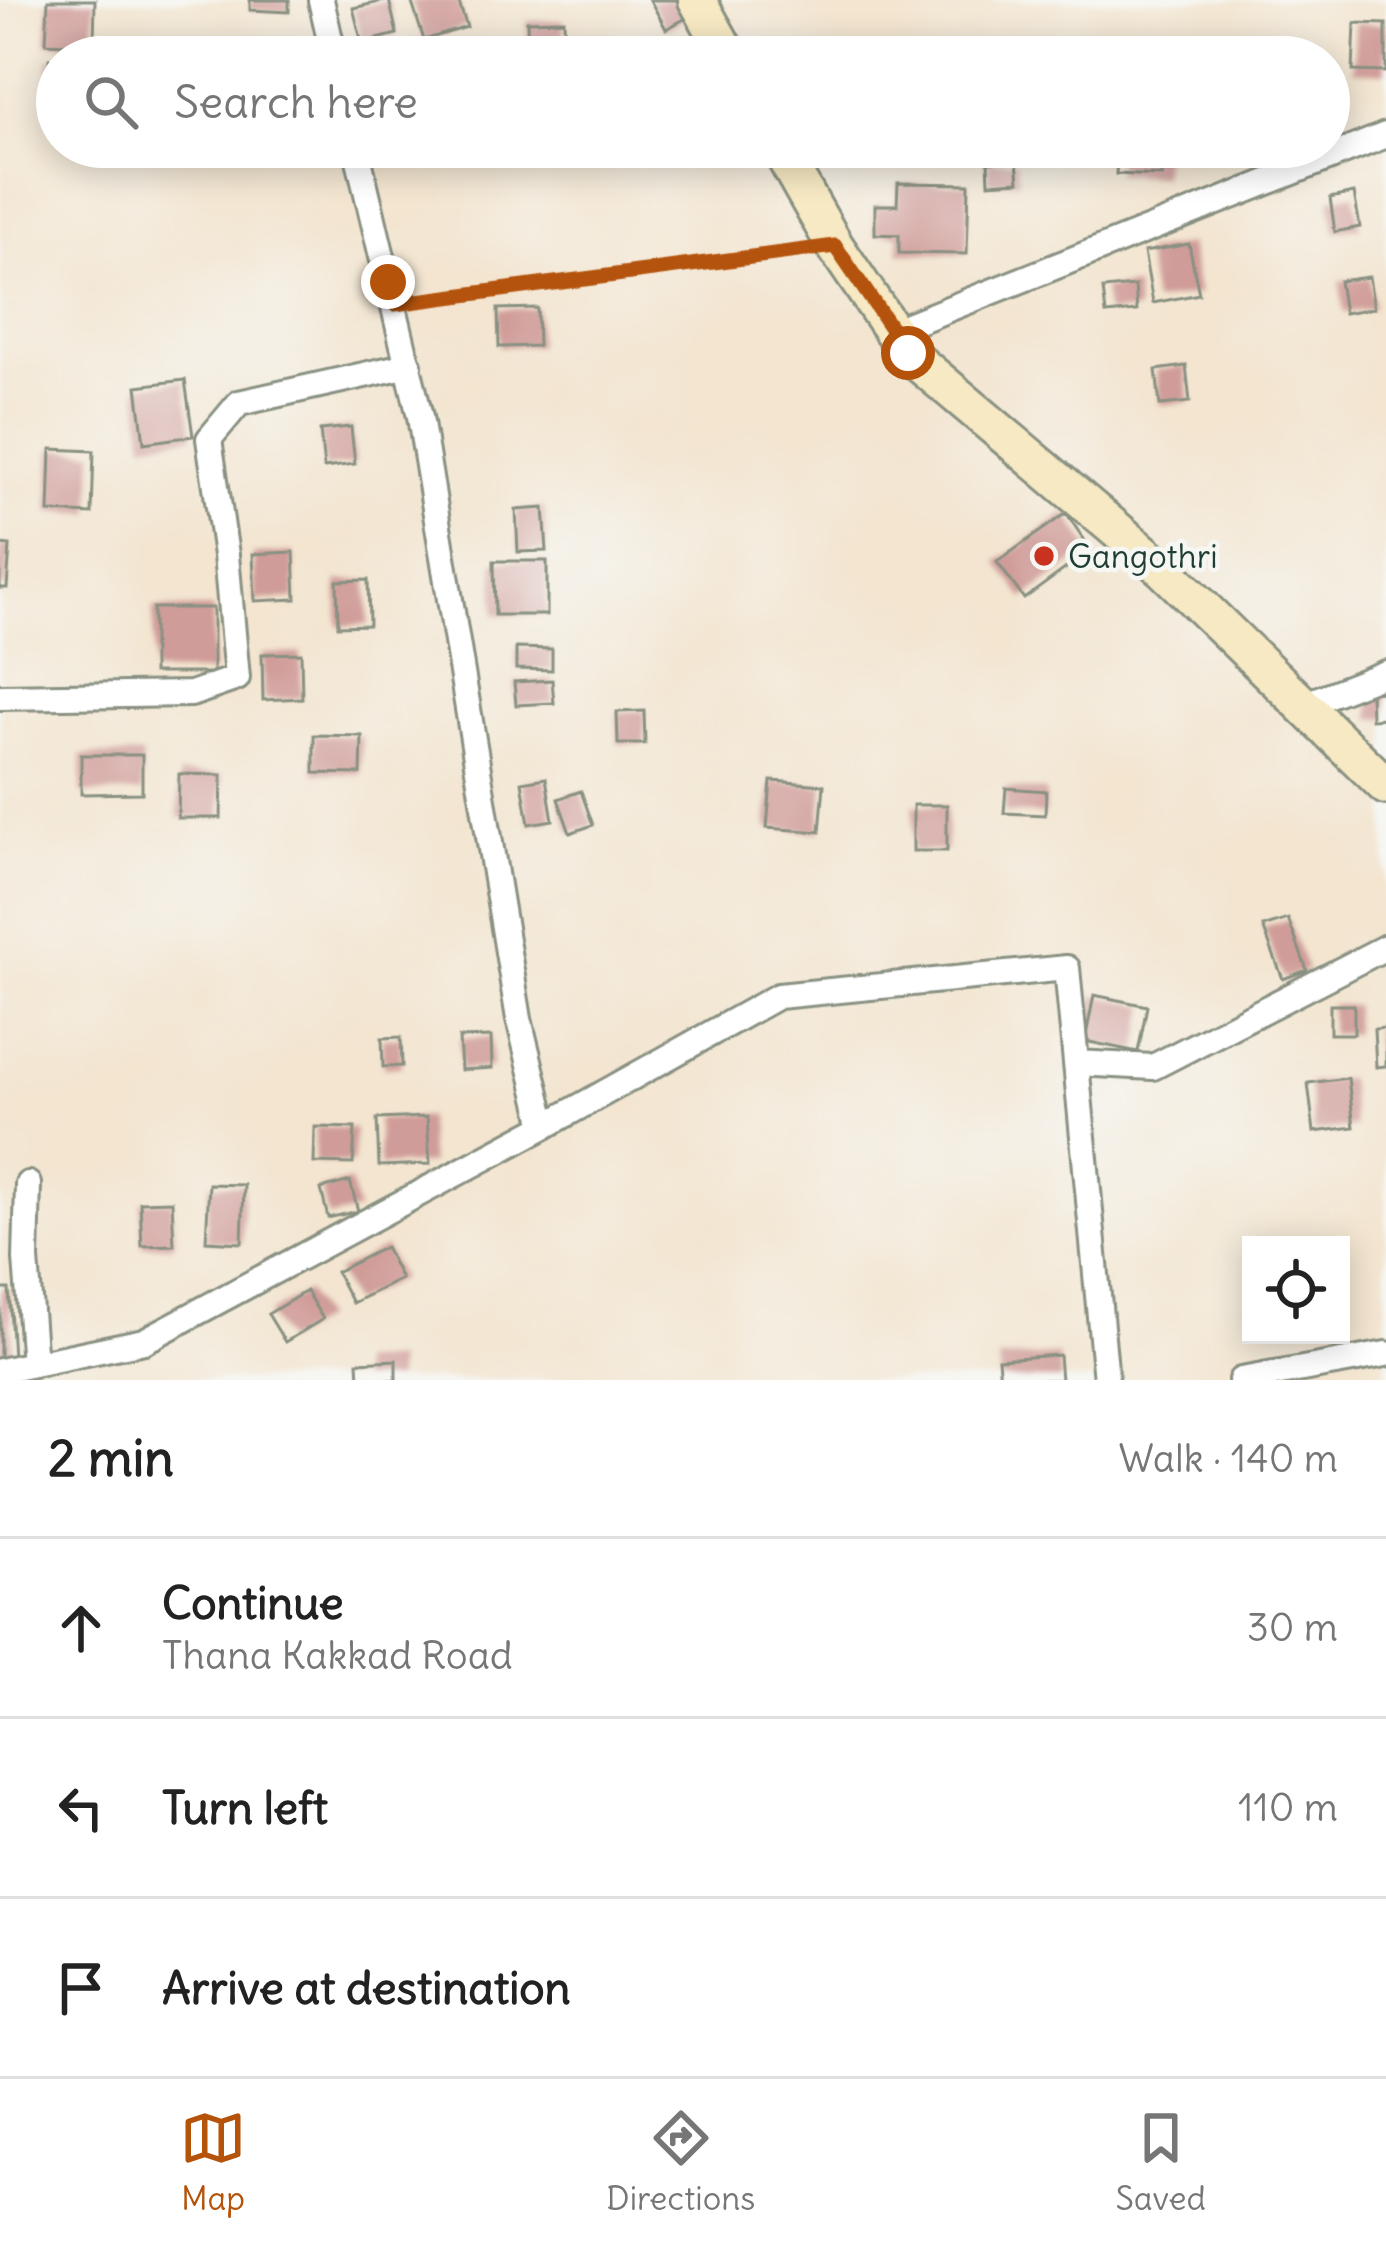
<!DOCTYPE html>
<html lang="en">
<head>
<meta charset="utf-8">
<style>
	:root { --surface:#fff; --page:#f2f2f2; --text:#222; --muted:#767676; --line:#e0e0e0; --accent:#b45309 }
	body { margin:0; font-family:Delius,sans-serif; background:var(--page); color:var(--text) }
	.controls { position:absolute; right:36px; bottom:36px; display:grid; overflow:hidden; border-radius:0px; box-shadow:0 6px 30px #0003 }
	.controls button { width:108px; height:108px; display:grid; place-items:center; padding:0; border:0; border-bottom:3px solid var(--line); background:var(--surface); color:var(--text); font:60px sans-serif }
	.stop { position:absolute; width:36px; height:36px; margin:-27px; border:9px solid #b45309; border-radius:50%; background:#fff }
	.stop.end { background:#b45309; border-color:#fff; box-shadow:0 3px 12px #0008 }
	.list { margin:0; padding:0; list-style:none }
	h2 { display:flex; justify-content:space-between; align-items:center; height:156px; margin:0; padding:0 48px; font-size:51px }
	h2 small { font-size:39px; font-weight:400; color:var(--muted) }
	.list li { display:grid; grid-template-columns:78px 1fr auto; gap:36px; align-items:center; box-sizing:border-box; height:180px; padding:0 48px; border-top:3px solid var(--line) }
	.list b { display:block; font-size:45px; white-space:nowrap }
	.list p { margin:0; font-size:39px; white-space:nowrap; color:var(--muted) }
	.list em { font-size:39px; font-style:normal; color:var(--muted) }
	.icon { flex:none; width:66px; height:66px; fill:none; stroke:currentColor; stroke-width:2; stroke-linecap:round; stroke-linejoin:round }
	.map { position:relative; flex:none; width:1386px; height:1380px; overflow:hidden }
	.search { position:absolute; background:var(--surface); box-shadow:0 6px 30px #0003; left:36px; right:36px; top:36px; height:132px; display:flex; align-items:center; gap:30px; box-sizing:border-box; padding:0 42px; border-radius:66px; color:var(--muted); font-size:45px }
	.sheet { height:696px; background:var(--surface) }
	nav { display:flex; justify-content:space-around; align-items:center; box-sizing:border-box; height:168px; border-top:3px solid var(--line); background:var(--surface); font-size:33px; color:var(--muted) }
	nav a { display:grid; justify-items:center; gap:6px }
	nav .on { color:var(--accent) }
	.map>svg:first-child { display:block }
	.building { fill:#d09c99 }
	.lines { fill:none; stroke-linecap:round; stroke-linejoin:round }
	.street-casing { stroke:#899182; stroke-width:30 }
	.secondary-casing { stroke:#899182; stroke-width:42 }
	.path { stroke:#899182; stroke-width:4.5; stroke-dasharray:3 9; stroke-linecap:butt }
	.street { stroke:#fff; stroke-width:24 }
	.secondary { stroke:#f6e9c3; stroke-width:36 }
	.route { stroke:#b45309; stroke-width:15 }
	.poi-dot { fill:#c8321e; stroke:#f6f6f2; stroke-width:4.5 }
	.labels { text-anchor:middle; stroke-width:9; stroke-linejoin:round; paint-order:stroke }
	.poi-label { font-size:33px; fill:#1f3d34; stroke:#f6f6f2; text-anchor:start }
</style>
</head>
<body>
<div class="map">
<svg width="1386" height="1380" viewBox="0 0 1386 1380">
	<rect width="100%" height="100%" fill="#f6f6f2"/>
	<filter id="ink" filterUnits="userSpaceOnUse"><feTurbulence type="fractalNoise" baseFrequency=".00833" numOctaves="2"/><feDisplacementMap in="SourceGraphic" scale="24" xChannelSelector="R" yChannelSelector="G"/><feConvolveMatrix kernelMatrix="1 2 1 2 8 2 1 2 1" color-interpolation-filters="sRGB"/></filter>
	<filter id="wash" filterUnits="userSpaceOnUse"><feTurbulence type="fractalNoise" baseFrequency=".004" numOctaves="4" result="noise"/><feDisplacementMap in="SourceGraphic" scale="48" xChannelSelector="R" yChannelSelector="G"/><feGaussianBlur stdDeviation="2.7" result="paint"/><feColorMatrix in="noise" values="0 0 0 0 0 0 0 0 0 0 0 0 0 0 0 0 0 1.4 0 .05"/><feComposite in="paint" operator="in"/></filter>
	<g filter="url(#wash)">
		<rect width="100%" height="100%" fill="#f3e5d0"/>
		<g id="blocks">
			<path class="building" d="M48 0H95L94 45 46 43Z
				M250 0H289V12L250 10Z
				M389 0 397 34 362 43 353 8Z
				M411 0H458L467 27 424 40Z
				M650 0H684L692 15 666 29Z
				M564 20 565 57H528L527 21Z
				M1355 23 1386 24V72L1353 71Z
				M253 42H293L294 57H253Z
				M686 50V57H588V53Z
				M49 59H57V109H48Z
				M558 147H689L690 158 558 160Z
				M1118 147H1164L1162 176 1116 174Z
				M1017 161 1019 181 989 183 988 162Z
				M898 183 969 184 967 254 899 253V235L875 234V205H897Z
				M1354 193 1360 227 1335 232 1330 198Z
				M1189 244 1199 294 1153 303 1144 252Z
				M1369 277 1374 308 1344 313 1339 281Z
				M1135 286 1137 311 1106 314 1103 289Z
				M537 308 538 346 499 347 498 309Z
				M1186 366 1190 402 1160 405 1156 370Z
				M185 380 193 436 144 443 137 386Z
				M351 427 355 464 324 468 320 430Z
				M51 449 94 451 92 514 49 512Z
				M544 508 547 551 518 552 516 510Z
				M1066 513 1091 550 1024 599 997 562Z
				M0 545 10 546 7 588H0Z
				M294 552 296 599 255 601 253 554Z
				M494 561H547V615H495Z
				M368 580 369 625 338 626 337 581Z
				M153 608H213V673H153Z
				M516 648 552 649V670L516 669Z
				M301 653 302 698 263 700 262 654Z
				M552 680 554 703 516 705 514 682Z
				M1386 691V718L1371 719 1370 692Z
				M644 711 645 744H618L617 712Z
				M314 735 362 736 361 774 314 773Z
				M81 755H142V793L81 794Z
				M179 774 222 775 221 818H178Z
				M546 778 553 820 529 824 522 782Z
				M771 781 824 785 820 832 767 828Z
				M1006 788 1046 791 1045 815 1004 813Z
				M581 791 593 825 570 833 558 799Z
				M913 805H947V851H913Z
				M1288 919 1307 970 1283 979 1263 927Z
				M1094 995 1147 1006 1138 1052 1085 1041Z
				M1330 1005H1354V1034H1330Z
				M1386 1028V1066L1376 1067 1374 1029Z
				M401 1037 402 1066 383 1067 382 1038Z
				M491 1037 492 1068 461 1070 459 1038Z
				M1348 1078 1354 1127 1314 1132 1308 1083Z
				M427 1117 430 1164 379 1166 377 1119Z
				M315 1127 355 1128 353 1164 314 1163Z
				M350 1181 358 1211 328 1218 321 1189Z
				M209 1184 244 1185 242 1243 206 1241Z
				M172 1201 174 1245 142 1246 140 1202Z
				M385 1247 401 1279 352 1303 336 1272Z
				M0 1289H9L13 1358 0 1359Z
				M306 1291 323 1319 285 1342 268 1314Z
				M1059 1355 1061 1380H1000L998 1359Z
				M396 1360V1380H359L358 1362Z"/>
		</g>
	</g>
	<g filter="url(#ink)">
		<use href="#blocks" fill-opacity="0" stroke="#899182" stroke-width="3"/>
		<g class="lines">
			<defs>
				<path id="street" d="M321 0 334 57
					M893 331 1386 135
					M0 697 191 694 237 678 226 555 209 439 239 403 409 365
					M1303 705 1386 673
					M1076 1063 1153 1067 1386 947
					M545 1126 778 996 1067 968 1106 1380
					M28 1184 26 1259 34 1364
					M0 1371 144 1341 545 1126 519 1019 420 417 356 147
					M1241 1380 1386 1354"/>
				<path id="secondary" d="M697 0 729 57
					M779 147 835 246 908 354 1163 569 1386 786"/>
			</defs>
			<use href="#street" class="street-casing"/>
			<use href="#secondary" class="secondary-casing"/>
			<path class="path" d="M418 300 799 250"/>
			<use href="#street" class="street"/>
			<use href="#secondary" class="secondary"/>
		</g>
	</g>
	<g class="lines" filter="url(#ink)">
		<path class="route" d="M388 282 395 304 835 246 908 353"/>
	</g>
	<circle class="poi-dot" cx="1044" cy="556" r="12"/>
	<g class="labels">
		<g class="poi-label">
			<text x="1068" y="568">Gangothri</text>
		</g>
	</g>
</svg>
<div class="controls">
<button><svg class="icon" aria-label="locate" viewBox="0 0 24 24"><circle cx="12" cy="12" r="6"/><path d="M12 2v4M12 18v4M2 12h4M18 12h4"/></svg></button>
</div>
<div class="stop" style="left:908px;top:353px"></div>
<div class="stop end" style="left:388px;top:282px"></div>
<div class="search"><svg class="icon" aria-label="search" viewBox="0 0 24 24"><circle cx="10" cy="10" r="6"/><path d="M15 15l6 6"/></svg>Search here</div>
</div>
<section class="sheet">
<h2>2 min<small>Walk · 140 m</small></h2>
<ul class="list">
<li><svg class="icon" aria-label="ahead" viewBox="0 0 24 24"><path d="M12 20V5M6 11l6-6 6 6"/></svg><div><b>Continue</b><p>Thana Kakkad Road</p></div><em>30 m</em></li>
<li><svg class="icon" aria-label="left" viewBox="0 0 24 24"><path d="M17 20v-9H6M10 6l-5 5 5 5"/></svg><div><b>Turn left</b></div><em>110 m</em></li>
<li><svg class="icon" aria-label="arrive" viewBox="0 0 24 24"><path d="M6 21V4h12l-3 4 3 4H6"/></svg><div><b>Arrive at destination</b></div></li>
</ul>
</section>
<nav>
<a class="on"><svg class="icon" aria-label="map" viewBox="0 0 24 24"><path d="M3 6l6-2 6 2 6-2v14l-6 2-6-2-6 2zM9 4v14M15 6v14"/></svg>Map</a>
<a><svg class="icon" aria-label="directions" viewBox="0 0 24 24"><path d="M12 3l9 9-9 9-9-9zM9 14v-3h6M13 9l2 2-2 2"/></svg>Directions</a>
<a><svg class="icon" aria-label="saved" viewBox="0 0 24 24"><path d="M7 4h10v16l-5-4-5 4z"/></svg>Saved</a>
</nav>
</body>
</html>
